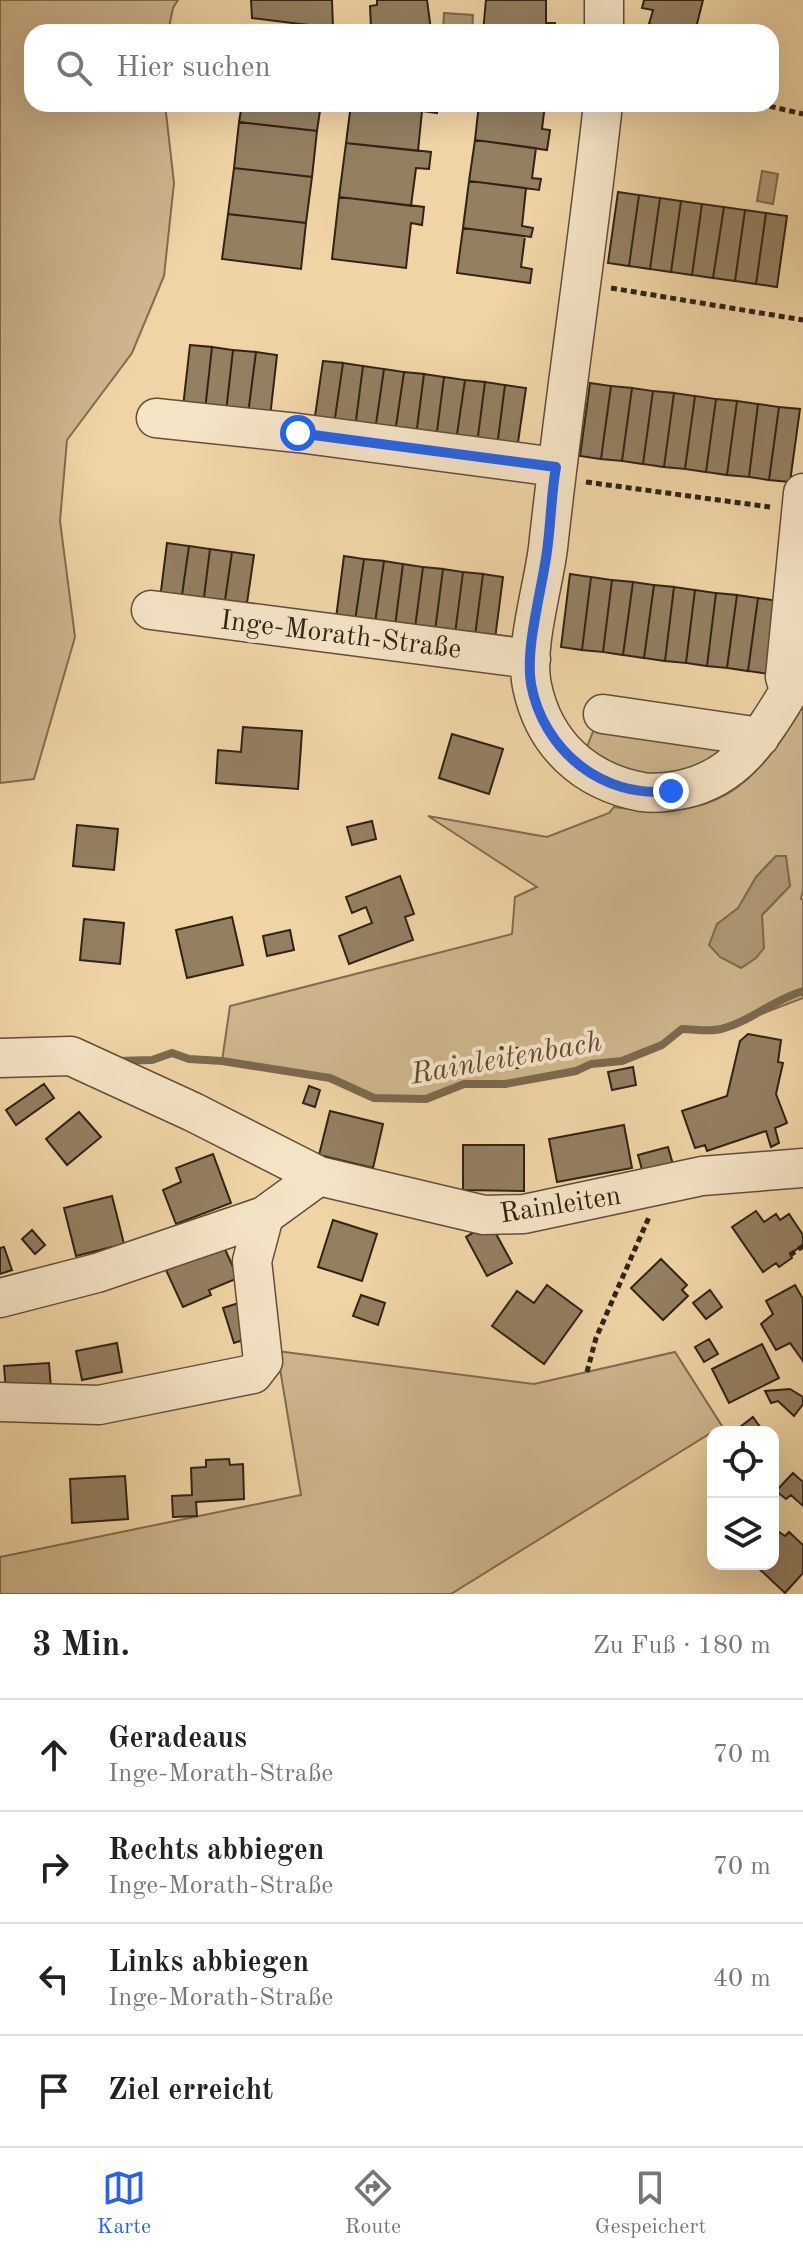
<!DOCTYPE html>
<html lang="de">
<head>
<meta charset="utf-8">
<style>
	:root { --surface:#fff; --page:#f2f2f2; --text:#222; --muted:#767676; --line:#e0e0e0; --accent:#2563eb }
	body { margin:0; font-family:"Old Standard TT",serif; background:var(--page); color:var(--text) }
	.controls { position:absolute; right:24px; bottom:24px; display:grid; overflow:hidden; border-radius:16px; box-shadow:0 8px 32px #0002 }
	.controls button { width:72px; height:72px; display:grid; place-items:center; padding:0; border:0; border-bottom:2px solid var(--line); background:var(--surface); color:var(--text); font:40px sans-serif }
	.stop { position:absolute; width:24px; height:24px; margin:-18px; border:6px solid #2563eb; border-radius:50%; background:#fff }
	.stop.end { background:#2563eb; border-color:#fff; box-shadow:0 2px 8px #0008 }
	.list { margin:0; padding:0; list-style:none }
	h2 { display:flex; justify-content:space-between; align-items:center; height:104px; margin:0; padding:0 32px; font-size:34px }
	h2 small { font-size:26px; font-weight:400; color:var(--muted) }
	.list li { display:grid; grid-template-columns:52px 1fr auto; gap:24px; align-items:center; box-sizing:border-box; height:112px; padding:0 32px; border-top:2px solid var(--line) }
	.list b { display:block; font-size:30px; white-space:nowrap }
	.list p { margin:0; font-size:26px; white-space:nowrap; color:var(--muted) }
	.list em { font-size:26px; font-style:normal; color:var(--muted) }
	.icon { flex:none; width:44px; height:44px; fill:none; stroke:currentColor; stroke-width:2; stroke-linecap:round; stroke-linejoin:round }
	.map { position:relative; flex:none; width:803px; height:1594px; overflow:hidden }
	.search { position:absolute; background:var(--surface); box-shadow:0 8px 32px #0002; left:24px; right:24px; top:24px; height:88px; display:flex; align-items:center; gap:20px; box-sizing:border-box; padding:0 28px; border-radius:24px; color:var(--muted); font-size:30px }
	.sheet { height:552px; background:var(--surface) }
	nav { display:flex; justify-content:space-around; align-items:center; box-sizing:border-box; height:112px; border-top:2px solid var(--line); background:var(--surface); font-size:22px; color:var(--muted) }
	nav a { display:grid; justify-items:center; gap:4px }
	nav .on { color:var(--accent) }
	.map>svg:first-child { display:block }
	.green { fill:#cfb68e; stroke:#806c52; stroke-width:2; fill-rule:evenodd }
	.water { fill:#af9875; stroke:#7c694f; stroke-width:2 }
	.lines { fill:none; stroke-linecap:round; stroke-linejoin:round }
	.stream { stroke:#7c694f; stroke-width:8 }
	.building { fill:#947f61; stroke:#302316; stroke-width:2 }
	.minor-casing { stroke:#604f3a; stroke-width:41 }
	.path { stroke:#302316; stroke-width:5; stroke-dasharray:6 4; stroke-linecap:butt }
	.minor { stroke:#f5e3c5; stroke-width:38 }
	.route { stroke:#2563eb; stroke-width:10 }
	.labels { text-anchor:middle; stroke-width:8; stroke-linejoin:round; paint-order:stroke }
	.street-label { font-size:28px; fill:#302316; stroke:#f5e3c5 }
	.water-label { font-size:30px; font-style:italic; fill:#5c4c37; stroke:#f5e3c5 }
</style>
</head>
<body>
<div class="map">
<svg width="803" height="1594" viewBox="0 0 803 1594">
	<rect width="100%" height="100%" fill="#f0d4a6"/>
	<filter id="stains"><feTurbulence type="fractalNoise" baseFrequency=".0025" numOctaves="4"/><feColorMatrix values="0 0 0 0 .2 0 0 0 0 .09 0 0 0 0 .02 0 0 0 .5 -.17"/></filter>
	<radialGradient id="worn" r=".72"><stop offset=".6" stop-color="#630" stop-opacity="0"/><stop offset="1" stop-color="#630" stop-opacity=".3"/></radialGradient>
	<path class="green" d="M0 0H178L173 8 168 32H32V104H165L174 183 164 276 132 353 67 440 60 521 75 637 34 779 0 783Z
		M803 706V890L801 899 803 900V998L719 1030 682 1029 662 1045 622 1061 591 1064 576 1071 505 1084H464L426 1099 374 1098 330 1078 222 1061 230 1006 512 934 515 897 537 887 428 816 547 837 609 813 614 807C716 822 752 790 803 706ZM776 856 790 886 762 915 717 924 739 908 756 877Z
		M594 729 729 743 698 772 653 781 583 757Z
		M277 1351 534 1384 675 1352 722 1426 451 1594H0V1557L301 1495Z"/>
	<path class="water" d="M444 13 473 15 472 32 443 31Z
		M762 171 778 174 773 204 757 201Z
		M776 856H786L790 886 762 915 764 948 756 958 741 968 720 957 709 945 717 924 738 908 756 877Z"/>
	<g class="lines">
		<path class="stream" d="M116 1061 152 1060 172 1053 189 1059 222 1061 330 1078 374 1098 426 1099 464 1084H505L576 1071 591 1064 622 1061 662 1045 682 1029C694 1029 709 1032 721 1029 750 1022 774 999 803 991"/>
	</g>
	<path class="building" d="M251 0H332L333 28 252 18Z
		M377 0H427L431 30 371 27 370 6 377 5Z
		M486 0H546V23H555V32H483Z
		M644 0H703L695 32H679L649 24 653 10 642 8Z
		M649 24 679 32H647Z
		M242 104H321L317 131 239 122Z
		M351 104H438L437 113 422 111 418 151 346 143Z
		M479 104H545L542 129 550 130 547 150 475 140Z
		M239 122 317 131 312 177 234 168Z
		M475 140 536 148 532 178 541 179 539 190 469 181Z
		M346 143 431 152 429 169 416 168 411 206 339 197Z
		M234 168 312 177 306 223 228 214Z
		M469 181 526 188 522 226 533 228 531 237 463 228Z
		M618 192 639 195 629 266 608 263Z
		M639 195 660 198 650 269 629 266Z
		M339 197 424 207 422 225 411 223 406 268 332 259Z
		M660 198 681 201 671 272 650 269Z
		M681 201 702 204 692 275 671 272Z
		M702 204 724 207 713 278 692 275Z
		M724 207 745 210 735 281 713 278Z
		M745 210 766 213 756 284 735 281Z
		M766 213 787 216 777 287 756 284Z
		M228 214 306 223 301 269 222 259Z
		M463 228 525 236 521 267 532 269 530 283 457 273Z
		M190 345 212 347 205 410 183 407Z
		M212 347 233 350 226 412 205 410Z
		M233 350 256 352 248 414 226 412Z
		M256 352 277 355 270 417 248 414Z
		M323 361 343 363 334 425 314 423Z
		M343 363 363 366 355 428 334 425Z
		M363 366 384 369 375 431 355 428Z
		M384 369 404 372 395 433 375 431Z
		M404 372 424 374 416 436 395 433Z
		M424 374 444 377 436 439 416 436Z
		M444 377 465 380 456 441 436 439Z
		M465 380 485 382 477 444 456 441Z
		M485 382 505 385 497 447 477 444Z
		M590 383 611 386 601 459 580 456Z
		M505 385 526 388 517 449 497 447Z
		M611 386 632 388 622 461 601 459Z
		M632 388 653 391 643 464 622 461Z
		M653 391 674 393 664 467 643 464Z
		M674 393 695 396 685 469 664 467Z
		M695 396 716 399 706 472 685 469Z
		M716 399 737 401 727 475 706 472Z
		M737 401 758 404 749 477 727 475Z
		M758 404 779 407 769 480 749 477Z
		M779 407 800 409 790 482 769 480Z
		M167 543 189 546 181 602 160 599Z
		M189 546 210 549 203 605 181 602Z
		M210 549 232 552 224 607 203 605Z
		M232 552 254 555 246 610 224 607Z
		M344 556 364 559 355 621 336 618Z
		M364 559 384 561 375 623 355 621Z
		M384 561 403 564 395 626 375 623Z
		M403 564 423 567 415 628 395 626Z
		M423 567 443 569 435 631 415 628Z
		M443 569 463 572 455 634 435 631Z
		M463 572 483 574 475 636 455 634Z
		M483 574 503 577 495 639 475 636Z
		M570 574 591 577 582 650 561 647Z
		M591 577 612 580 603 652 582 650Z
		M612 580 633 582 623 655 603 652Z
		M633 582 654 585 644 658 623 655Z
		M654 585 674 587 665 661 644 658Z
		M674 587 695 590 686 663 665 661Z
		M695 590 716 593 707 666 686 663Z
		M716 593 737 595 727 668 707 666Z
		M737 595 758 598 748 671 727 668Z
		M758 598 778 601 769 674 748 671Z
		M243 727 302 731 298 789 216 783 218 750 241 752Z
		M452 734 503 749 489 794 439 778Z
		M372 821 376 839 352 845 347 827Z
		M77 825 118 829 114 870 73 866Z
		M400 876 414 914 405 917 413 940 349 964 339 936 372 923 366 907 352 913 346 897Z
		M232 917 243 965 187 978 176 930Z
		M84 919 124 923 120 964 80 960Z
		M290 930 294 950 267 956 263 936Z
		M748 1034 781 1040 778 1062 783 1063 776 1094 787 1123 775 1128 779 1143 771 1147 766 1131 707 1151 705 1145 695 1148 682 1111 727 1096 740 1041Z
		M498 1047 518 1048V1068H498Z
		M633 1067 636 1085 612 1090 608 1072Z
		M44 1084 54 1098 16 1125 6 1110Z
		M309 1086 320 1090 315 1107 303 1103Z
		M330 1111 383 1124 373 1168 319 1155Z
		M79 1112 101 1137 67 1165 46 1139Z
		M624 1125 632 1168 557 1182 549 1139Z
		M463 1145H524V1191L463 1190Z
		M668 1147 674 1168 644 1177 638 1155Z
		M213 1154 231 1203 176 1224 163 1190 181 1182 176 1168Z
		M112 1196 124 1244 76 1256 64 1208Z
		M756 1211 764 1222 776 1214 780 1220 789 1214 803 1235V1245L790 1254 792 1258 779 1267 776 1263 763 1272 732 1227Z
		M333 1220 377 1234 362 1281 318 1267Z
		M490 1223 512 1263 487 1276 466 1237Z
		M32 1230 45 1245 35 1254 22 1239Z
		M4 1247 12 1270 0 1274V1248Z
		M224 1247 238 1278 209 1290 211 1295 183 1307 166 1270Z
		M661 1259 687 1285 682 1290 688 1296 663 1320 631 1288Z
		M547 1285 582 1311 544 1364 492 1326 517 1291 534 1303Z
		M795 1285 803 1299V1361L790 1343 776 1350 761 1324 773 1314 766 1301Z
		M710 1290 722 1307 706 1319 693 1303Z
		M361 1295 385 1303 378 1325 353 1316Z
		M245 1301 256 1336 234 1343 223 1308Z
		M709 1339 718 1354 704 1362 695 1347Z
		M117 1343 122 1372 82 1380 76 1351Z
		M762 1344 779 1378 729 1403 712 1369Z
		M49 1363 51 1389 6 1391 4 1366Z
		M790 1389 803 1397V1404L794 1416 778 1401 771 1403 765 1391Z
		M753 1417 763 1431 743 1432 740 1427Z
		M229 1459 230 1465 243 1464 244 1499 196 1502 197 1516 173 1517 172 1496 192 1495 191 1468 206 1467V1460Z
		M793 1473 803 1482V1506L791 1495 786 1499 776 1491Z
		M125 1476 128 1519 72 1523 70 1479Z
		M773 1528 785 1536 789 1532 803 1545V1573L785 1593 754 1564H773Z"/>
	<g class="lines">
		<defs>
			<path id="minor" d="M604 0V32
				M603 104C587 252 564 400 548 548 543 588 524 648 532 686 544 744 584 781 642 792 656 794 670 792 684 789 747 775 771 718 803 669
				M156 418 298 433 556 467
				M151 610 531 659
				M789 690 785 677 803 493
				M603 714 760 737
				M0 1058 71 1056 193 1112 319 1176 484 1215 524 1214 702 1176 803 1168
				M0 1298 97 1273 264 1216
				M0 1402 99 1405 253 1374 263 1361 252 1261 264 1216 319 1176"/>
		</defs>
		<use href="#minor" class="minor-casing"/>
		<path class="path" d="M349 28 374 32
			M760 104 803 114
			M611 288 803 320
			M586 482 770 507
			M790 1255 803 1246
			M587 1372 596 1338 649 1217"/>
		<use href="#minor" class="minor"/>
	</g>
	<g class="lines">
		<path class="route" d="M298 433 556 467C551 495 551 523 547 551 542 590 525 647 531 684 543 750 602 799 671 791"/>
	</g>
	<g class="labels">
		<g class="street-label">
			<text transform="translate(341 633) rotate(7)" y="10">Inge-Morath-Straße</text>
			<text transform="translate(560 1203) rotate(-9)" y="10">Rainleiten</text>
		</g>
		<g class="water-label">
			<text transform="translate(506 1057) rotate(-10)" y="10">Rainleitenbach</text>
		</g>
	</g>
	<rect width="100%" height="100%" filter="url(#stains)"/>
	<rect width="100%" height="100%" fill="url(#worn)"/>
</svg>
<div class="controls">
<button><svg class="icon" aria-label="locate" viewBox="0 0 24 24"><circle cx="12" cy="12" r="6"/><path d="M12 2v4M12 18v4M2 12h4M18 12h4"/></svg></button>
<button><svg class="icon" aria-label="layers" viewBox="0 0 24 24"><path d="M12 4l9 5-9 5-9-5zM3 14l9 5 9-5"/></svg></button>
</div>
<div class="stop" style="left:298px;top:433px"></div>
<div class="stop end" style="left:671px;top:791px"></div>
<div class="search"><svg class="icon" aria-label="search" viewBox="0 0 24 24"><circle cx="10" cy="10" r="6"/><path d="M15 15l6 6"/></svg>Hier suchen</div>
</div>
<section class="sheet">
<h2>3 Min.<small>Zu Fuß · 180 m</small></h2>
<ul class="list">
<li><svg class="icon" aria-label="ahead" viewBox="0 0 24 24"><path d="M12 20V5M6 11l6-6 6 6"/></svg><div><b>Geradeaus</b><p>Inge-Morath-Straße</p></div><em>70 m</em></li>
<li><svg class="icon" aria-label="right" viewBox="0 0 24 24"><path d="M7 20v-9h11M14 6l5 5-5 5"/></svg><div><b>Rechts abbiegen</b><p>Inge-Morath-Straße</p></div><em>70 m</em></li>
<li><svg class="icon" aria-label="left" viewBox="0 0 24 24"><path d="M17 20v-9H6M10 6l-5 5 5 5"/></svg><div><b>Links abbiegen</b><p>Inge-Morath-Straße</p></div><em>40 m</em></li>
<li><svg class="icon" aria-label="arrive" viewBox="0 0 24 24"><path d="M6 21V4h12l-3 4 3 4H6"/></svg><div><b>Ziel erreicht</b></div></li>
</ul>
</section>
<nav>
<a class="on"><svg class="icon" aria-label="map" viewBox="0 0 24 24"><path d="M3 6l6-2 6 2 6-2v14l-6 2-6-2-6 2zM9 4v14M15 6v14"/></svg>Karte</a>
<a><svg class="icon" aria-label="directions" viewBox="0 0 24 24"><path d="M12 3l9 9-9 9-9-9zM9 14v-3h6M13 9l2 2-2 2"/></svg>Route</a>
<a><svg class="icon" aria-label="saved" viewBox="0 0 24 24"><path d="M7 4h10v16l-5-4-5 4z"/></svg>Gespeichert</a>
</nav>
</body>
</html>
